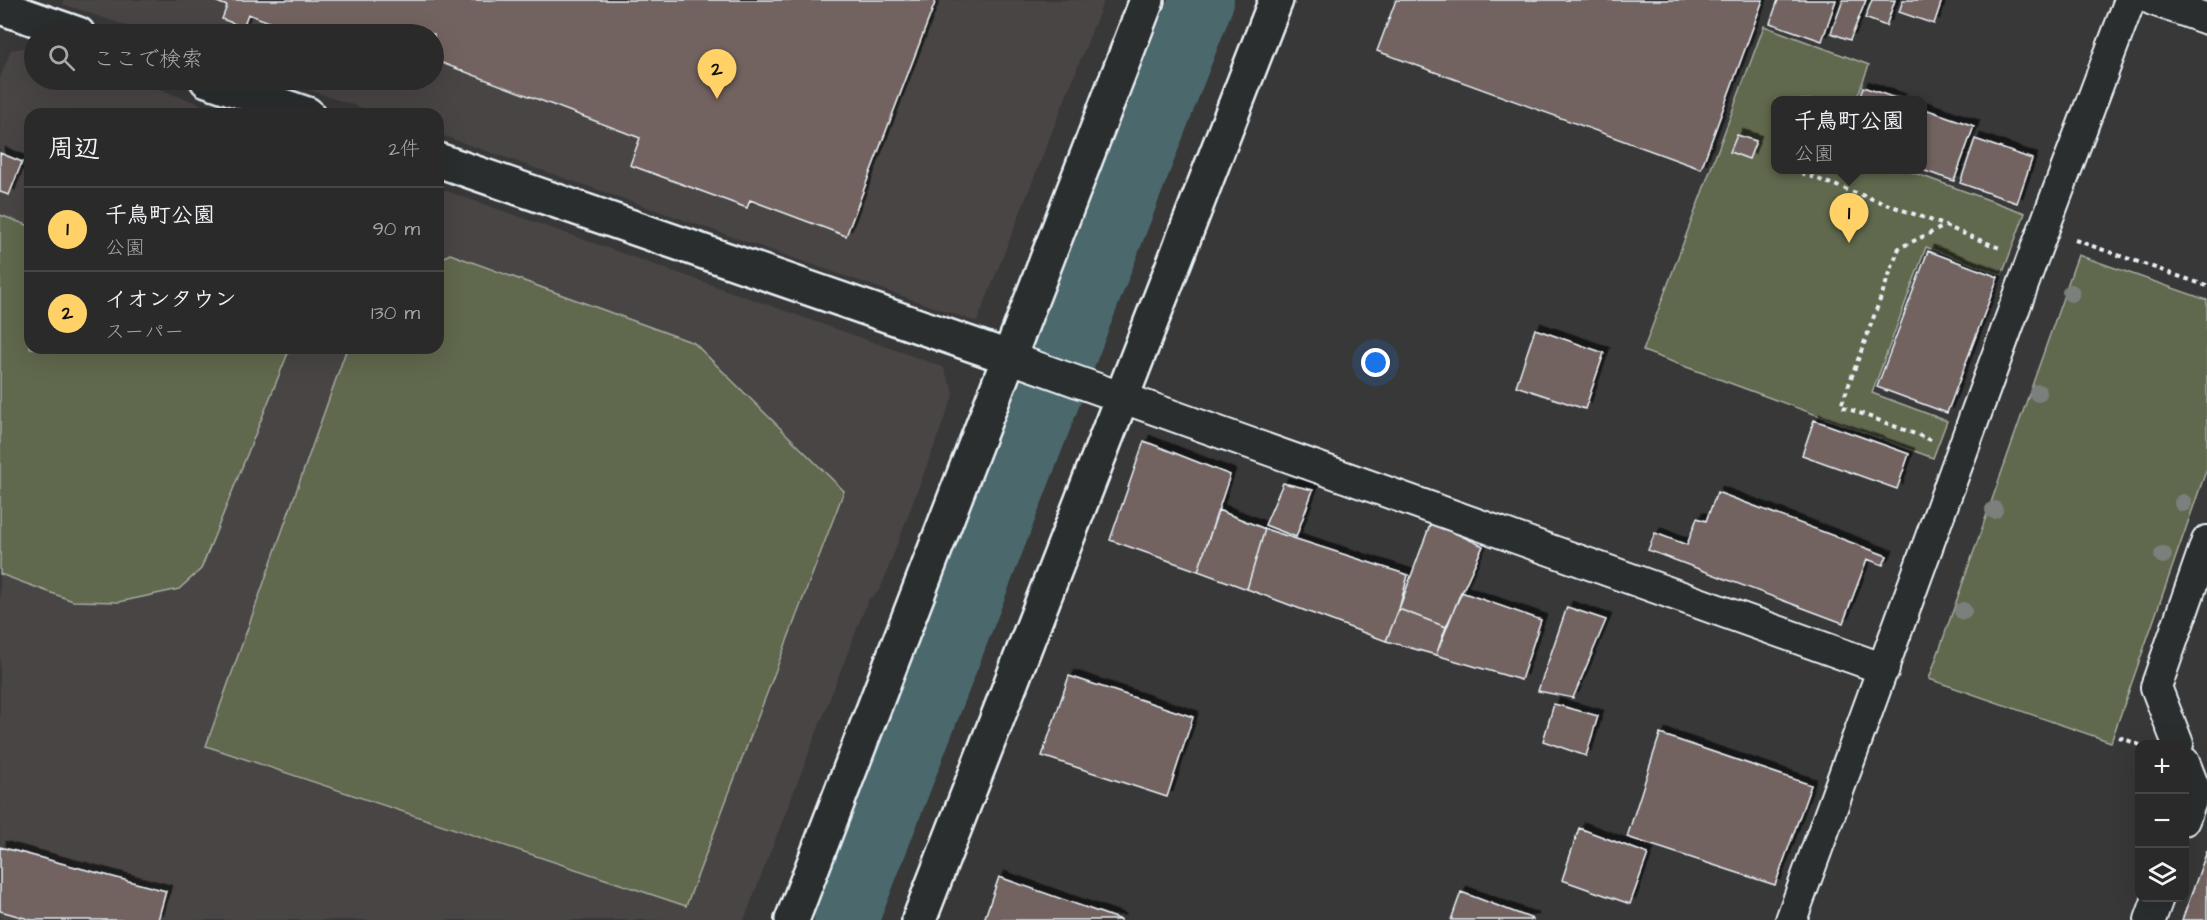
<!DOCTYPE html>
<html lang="ja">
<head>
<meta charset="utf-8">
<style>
	:root { --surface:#2b2a2a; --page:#373636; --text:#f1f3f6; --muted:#a6a7a8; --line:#474647; --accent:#ffd166 }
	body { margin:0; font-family:"Architects Daughter","Klee One",sans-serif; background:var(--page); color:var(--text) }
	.controls { position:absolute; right:18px; bottom:18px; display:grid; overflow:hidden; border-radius:12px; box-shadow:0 6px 24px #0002 }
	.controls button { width:54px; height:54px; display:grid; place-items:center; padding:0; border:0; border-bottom:2px solid var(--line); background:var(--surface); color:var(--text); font:30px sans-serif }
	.you { position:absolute; left:1376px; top:363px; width:21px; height:21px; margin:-15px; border:4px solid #fff; border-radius:50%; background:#1a73e8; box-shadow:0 0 0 9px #1a73e833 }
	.badge { display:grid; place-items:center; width:39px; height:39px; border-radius:50%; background:var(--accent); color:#111; font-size:20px; font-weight:700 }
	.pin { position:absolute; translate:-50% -50px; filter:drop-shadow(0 2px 3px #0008) }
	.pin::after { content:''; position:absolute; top:32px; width:21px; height:18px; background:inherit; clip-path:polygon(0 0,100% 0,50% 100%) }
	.popup { position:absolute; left:1771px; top:96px; width:156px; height:78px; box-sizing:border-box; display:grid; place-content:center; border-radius:12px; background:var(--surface); filter:drop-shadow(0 2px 4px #0005); font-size:20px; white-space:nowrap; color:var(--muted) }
	.popup b { font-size:22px; color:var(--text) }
	.popup::after { content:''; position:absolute; left:50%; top:100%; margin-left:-12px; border:12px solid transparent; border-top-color:var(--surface) }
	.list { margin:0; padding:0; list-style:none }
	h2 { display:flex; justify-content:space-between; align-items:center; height:78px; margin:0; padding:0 24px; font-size:26px }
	h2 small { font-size:20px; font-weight:400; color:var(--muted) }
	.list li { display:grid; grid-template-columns:39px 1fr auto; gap:18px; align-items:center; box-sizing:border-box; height:84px; padding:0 24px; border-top:2px solid var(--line) }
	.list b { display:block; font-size:22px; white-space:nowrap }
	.list p { margin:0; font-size:20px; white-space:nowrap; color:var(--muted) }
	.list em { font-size:20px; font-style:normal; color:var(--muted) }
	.icon { flex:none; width:33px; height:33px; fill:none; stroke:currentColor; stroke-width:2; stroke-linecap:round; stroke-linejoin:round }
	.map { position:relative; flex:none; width:2207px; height:920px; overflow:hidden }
	.search { position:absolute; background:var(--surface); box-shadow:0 6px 24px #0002; left:24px; top:24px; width:420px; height:66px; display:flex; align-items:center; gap:15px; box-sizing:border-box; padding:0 21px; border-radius:33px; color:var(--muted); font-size:22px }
	.panel { position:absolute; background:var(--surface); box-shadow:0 6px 24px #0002; left:24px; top:108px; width:420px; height:246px; border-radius:18px }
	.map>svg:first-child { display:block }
	.built { fill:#4a4544 }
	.green { fill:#61674d; stroke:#a4aca2; stroke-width:1.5 }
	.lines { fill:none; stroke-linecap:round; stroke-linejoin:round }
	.stream { stroke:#8a9fa5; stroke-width:10 }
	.river { stroke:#4b696d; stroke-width:64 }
	.building { fill:#736461; stroke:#e8f1f8; stroke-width:1.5; filter:url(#shadow) }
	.minor-casing { stroke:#e8f1f8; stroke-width:34 }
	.tertiary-casing { stroke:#e8f1f8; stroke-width:38 }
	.path { stroke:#e8f1f8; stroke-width:4; stroke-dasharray:4.5 4.5; stroke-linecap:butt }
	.minor { stroke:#2a2d2e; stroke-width:30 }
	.tertiary { stroke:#2a2d2e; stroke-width:33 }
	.tree { fill:#7c807c }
</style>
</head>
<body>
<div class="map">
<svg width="2207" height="920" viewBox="0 0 2207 920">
	<defs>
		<filter id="shadow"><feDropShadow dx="5.5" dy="-5.5" stdDeviation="0" flood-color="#0009"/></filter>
	</defs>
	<rect width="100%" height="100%" fill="#393838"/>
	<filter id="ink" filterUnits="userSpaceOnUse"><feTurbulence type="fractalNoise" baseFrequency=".0167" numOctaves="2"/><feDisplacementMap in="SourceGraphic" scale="12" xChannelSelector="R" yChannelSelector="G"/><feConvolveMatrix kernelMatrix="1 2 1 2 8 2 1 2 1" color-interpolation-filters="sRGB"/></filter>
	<g filter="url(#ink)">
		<path class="built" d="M64 0H1104L977 322 438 134V114H379L280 80H434V34H150L63 4Z
			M34 46V80H132L229 114H30V348H438V188L943 367 954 393 880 590 868 600 744 920H0V78L11 50Z"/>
		<path class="green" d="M1764 26 1869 65 1856 100H1776V170H1906L2025 213 2002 275 1926 247 1872 393 1947 421 1933 458 1643 351Z
			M0 215 30 226V348H290L201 569 179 589 119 602 73 601 0 574Z
			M450 254 694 343 844 491 686 906 206 746 347 348H438V260Z
			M2078 255 2207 300V468L2111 742 1929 679Z"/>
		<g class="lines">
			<path class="stream" d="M867 920 1226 0"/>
			<path class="river" d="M846 920 1202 0"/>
		</g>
		<path class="building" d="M212 0H936L846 236 750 200 747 208 630 165 640 138 434 60V34H301L248 14 243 27 222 19 227 6Z
			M1396 0H1763L1701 169 1377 51Z
			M1778 0H1836L1822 41 1770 23Z
			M1843 0H1866L1850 40 1831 33Z
			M1872 0H1895L1886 26 1865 18Z
			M1903 0H1942L1934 24 1899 12Z
			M1863 87 1901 100H1859Z
			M1922 108 1974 126 1954 181 1922 170Z
			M1737 135 1756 141 1749 159 1730 152Z
			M1975 139 2032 159 2017 203 1960 183Z
			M0 153 22 162 9 195 0 192Z
			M1928 251 1998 277 1947 413 1877 387Z
			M1535 329 1604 353 1585 409 1516 386Z
			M1814 420 1909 454 1897 489 1802 455Z
			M1144 441 1230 475 1198 571 1110 540Z
			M1283 483 1313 490 1296 537 1265 525Z
			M1717 492 1887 556 1883 565 1867 559 1843 623 1648 550 1655 533 1687 545 1697 518 1706 521Z
			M1218 510 1265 529 1247 589 1198 571Z
			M1431 522 1483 546 1446 627 1399 609Z
			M1265 529 1408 575 1399 609 1386 641 1247 589Z
			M1461 592 1541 620 1521 680 1436 655Z
			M1567 607 1606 620 1573 698 1538 691Z
			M1399 609 1446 627 1436 655 1386 641Z
			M1069 676 1193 717 1167 797 1042 756Z
			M1554 704 1598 716 1586 756 1543 741Z
			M1660 734 1811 785 1775 885 1627 837Z
			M1579 828 1648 854 1630 904 1562 880Z
			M0 847 166 891 158 920H32L0 911Z
			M2207 851V920H2182Z
			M999 877 1121 920H984Z
			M1461 892 1533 919V920H1451Z"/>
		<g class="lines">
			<defs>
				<path id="minor" d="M2153 0 2207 19
					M1008 357 1884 669
					M2178 744 2156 687 2207 541
					M2184 762 2195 790 2184 820
					M1791 920 2032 260 2130 0
					M2150 920 2158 898"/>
				<path id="tertiary" d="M0 7 78 34
					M207 80 307 114
					M438 160 1008 357
					M792 920 1147 0
					M919 920 1276 0"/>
			</defs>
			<use href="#minor" class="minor-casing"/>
			<use href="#tertiary" class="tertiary-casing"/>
			<path class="path" d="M1793 170 1944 225
				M2075 240 2207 286
				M1931 440 1841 406 1899 248 1945 226 2002 249
				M2119 737 2140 745"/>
			<use href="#minor" class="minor"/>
			<use href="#tertiary" class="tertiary"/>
		</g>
		<g class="tree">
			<circle cx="2071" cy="293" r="9"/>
			<circle cx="2038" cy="393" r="9"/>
			<circle cx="2183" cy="503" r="9"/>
			<circle cx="1994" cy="510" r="9"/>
			<circle cx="2163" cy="555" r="9"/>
			<circle cx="1963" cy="611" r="9"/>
		</g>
	</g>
</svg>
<div class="controls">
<button>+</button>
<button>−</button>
<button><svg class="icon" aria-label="layers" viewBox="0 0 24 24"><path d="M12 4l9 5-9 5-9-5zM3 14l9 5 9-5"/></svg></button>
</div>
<div class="you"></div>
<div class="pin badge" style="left:1849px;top:243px">1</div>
<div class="popup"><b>千鳥町公園</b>公園</div>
<div class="pin badge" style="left:717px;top:99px">2</div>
<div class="search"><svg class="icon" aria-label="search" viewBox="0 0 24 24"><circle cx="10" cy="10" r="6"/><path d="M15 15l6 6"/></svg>ここで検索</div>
<section class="panel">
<h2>周辺<small>2件</small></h2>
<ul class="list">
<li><span class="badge">1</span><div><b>千鳥町公園</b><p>公園</p></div><em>90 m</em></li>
<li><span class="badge">2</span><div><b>イオンタウン</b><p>スーパー</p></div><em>130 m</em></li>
</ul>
</section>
</div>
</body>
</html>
